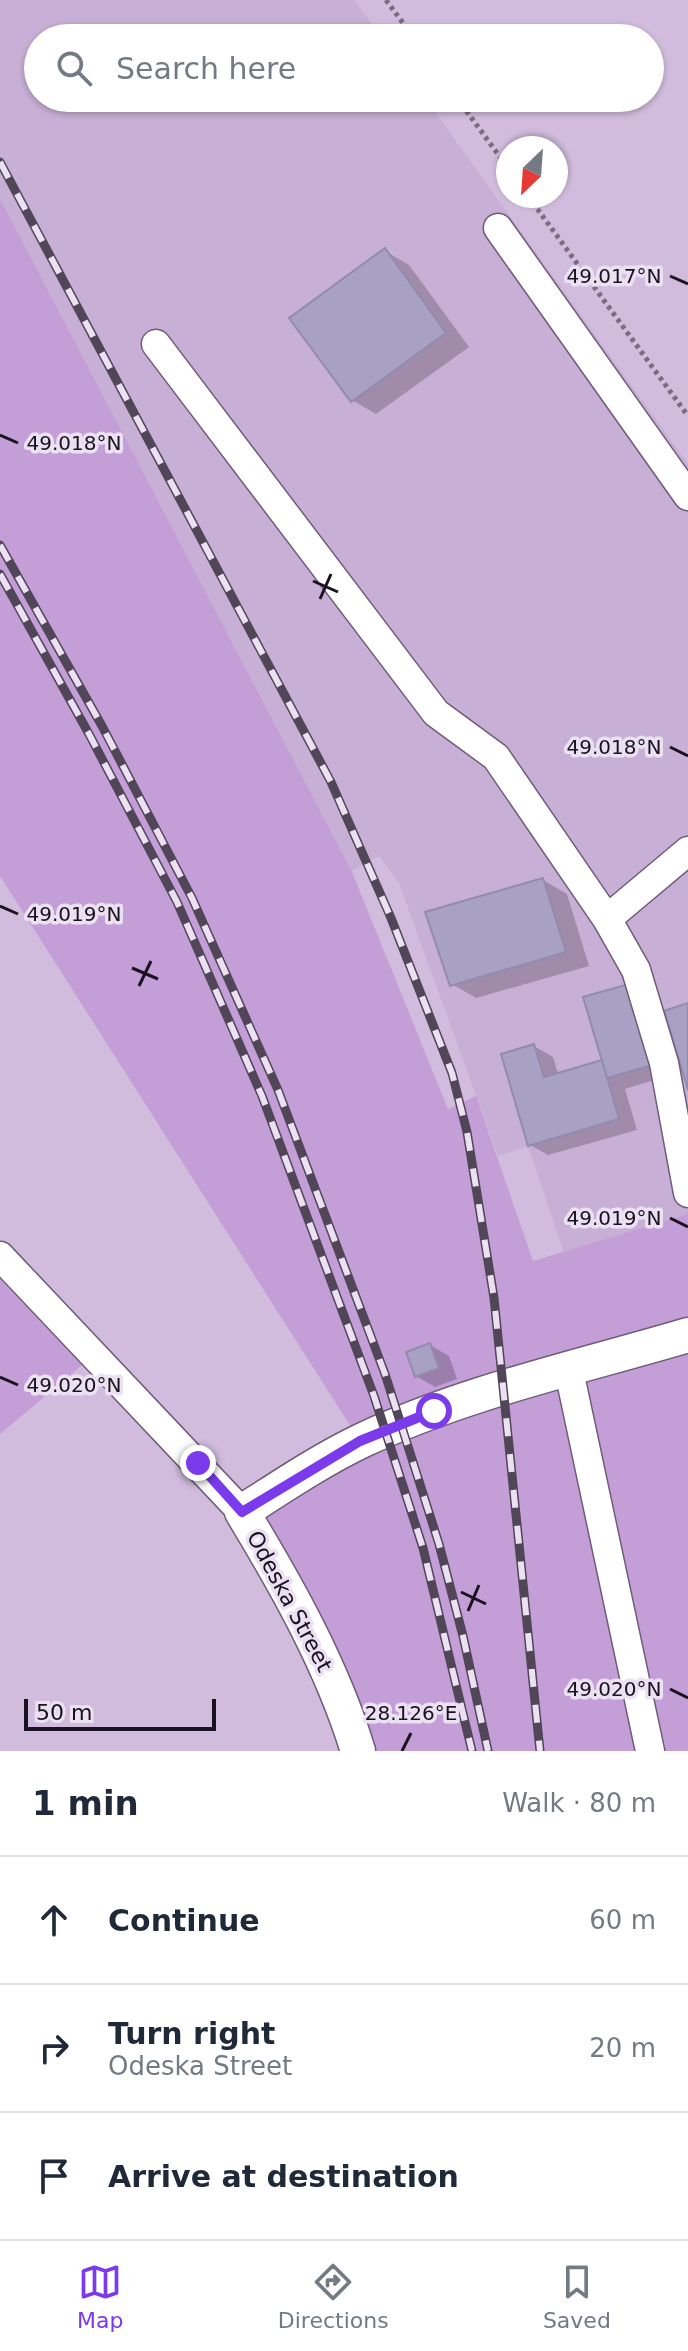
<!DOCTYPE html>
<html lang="en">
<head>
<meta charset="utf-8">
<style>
	:root { --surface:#fff; --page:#f2f2f3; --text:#1f2937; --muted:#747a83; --line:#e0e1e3; --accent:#7c3aed }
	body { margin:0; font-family:"DejaVu Sans",sans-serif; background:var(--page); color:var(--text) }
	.compass { position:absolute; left:496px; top:136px; width:72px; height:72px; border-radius:50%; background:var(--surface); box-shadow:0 2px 6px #0004; rotate:205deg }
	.scale { position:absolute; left:24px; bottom:20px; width:192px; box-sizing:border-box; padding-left:8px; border:4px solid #1a121e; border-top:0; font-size:22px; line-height:28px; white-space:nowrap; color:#1a121e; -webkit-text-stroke:6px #ece1f2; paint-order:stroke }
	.stop { position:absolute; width:24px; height:24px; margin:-18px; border:6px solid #7c3aed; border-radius:50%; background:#fff }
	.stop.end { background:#7c3aed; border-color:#fff; box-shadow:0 2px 8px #0008 }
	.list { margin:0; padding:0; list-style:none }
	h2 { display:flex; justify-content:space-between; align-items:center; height:104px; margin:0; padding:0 32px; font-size:34px }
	h2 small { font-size:26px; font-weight:400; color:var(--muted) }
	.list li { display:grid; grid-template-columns:52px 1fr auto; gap:24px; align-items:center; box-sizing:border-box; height:128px; padding:0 32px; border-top:2px solid var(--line) }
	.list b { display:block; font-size:30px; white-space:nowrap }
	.list p { margin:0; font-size:26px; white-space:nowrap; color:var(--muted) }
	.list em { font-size:26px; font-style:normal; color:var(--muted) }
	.icon { flex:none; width:44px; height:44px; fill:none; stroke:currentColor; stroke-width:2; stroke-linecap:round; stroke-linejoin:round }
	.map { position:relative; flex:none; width:688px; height:1751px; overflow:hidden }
	.search { position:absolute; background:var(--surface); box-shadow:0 2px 6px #0004; left:24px; right:24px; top:24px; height:88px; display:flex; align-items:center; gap:20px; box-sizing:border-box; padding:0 28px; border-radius:44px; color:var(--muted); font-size:30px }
	.sheet { height:488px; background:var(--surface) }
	nav { display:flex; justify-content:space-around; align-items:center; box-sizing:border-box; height:112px; border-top:2px solid var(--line); background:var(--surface); font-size:22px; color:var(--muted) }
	nav a { display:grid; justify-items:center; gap:4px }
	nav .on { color:var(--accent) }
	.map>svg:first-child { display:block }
	.built { fill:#c8afd5 }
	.green { fill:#c49ed7 }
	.shadow { fill:#0003 }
	.building { fill:#a8a1c4; stroke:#928bad; stroke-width:2 }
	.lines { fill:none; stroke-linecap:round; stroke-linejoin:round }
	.minor-casing { stroke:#6f5c79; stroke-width:31 }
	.major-casing { stroke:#6f5c79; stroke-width:37 }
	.path { stroke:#7a6b82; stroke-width:5; stroke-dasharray:4 4; stroke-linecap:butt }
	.minor { stroke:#fff; stroke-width:28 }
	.major { stroke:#fff; stroke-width:34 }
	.rail-casing { stroke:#514558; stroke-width:9 }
	.rail { stroke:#ece1f2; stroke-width:6; stroke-dasharray:18; stroke-linecap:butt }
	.route { stroke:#7c3aed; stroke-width:10 }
	.ticks { fill:none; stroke:#1a121e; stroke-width:3 }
	.labels { text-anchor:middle; stroke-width:7; stroke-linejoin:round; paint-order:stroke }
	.street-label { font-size:22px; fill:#1a121e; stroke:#ece1f2 }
	.ticks-label { font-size:20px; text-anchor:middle; fill:#1a121e; stroke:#ece1f2; stroke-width:7; stroke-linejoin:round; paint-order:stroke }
</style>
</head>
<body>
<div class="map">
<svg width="688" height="1751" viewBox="0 0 688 1751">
	<rect width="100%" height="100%" fill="#d1bcdd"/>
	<path class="built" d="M0 0H354L382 38H38V98H425L688 464V1214L564 1253 528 1146 498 1156 399 883 379 856 348 873 0 319Z"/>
	<path class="green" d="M0 199 352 872 448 1109 476 1096 533 1261 688 1214V1751H358L242 1512 360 1441 0 876Z
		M0 1256 94 1355 0 1434Z"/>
	<path class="shadow" d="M385 251 409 265 469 347 376 414 352 400Z
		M543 880 567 894 589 966 476 998 452 984Z
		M586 998 671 1075 625 1089 637 1130 548 1155 530 1145 534 1046 553 1057 558 1074 604 1061Z
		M430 1345 449 1356 457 1379 435 1387 416 1376Z"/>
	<path class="building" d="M385 248 446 333 351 402 289 318Z
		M543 878 566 952 450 986 425 912Z
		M629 984 653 1065 607 1078 583 997Z
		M688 1003V1090L664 1011Z
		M534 1044 544 1077 602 1060 619 1119 528 1146 501 1054Z
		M430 1343 439 1368 415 1377 406 1352Z"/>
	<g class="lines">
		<defs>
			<path id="minor" d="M498 228 688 496
				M156 344 436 713 496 757 607 919 636 970 664 1063 688 1193
				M607 919 688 851
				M0 1256 242 1512
				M569 1371 650 1751"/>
			<path id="major" d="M358 1751C332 1666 288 1588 242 1512 281 1487 321 1460 363 1440 465 1392 580 1367 688 1335"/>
		</defs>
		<use href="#minor" class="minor-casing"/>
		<use href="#major" class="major-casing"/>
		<path class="path" d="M386 0 414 38
			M457 98 508 168
			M528 196 688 416"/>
		<use href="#minor" class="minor"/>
		<use href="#major" class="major"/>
		<defs>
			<path id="rail" d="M0 162 331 782 391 918 452 1073 467 1132 494 1298 540 1751
				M0 545 102 726 192 898 278 1090 385 1374 439 1544 463 1636 488 1751
				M0 574 89 734 177 902 262 1096 374 1396 423 1548 472 1751"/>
		</defs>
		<use href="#rail" class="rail-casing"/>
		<use href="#rail" class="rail"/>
	</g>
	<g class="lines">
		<path class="route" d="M198 1463 242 1512 360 1441 434 1411"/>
	</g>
	<path class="ticks" d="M670 276 688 284M0 435 18 443M313 581 338 592M320 599 331 574M670 747 688 756M0 906 18 914M132 968 158 979M139 986 151 961M670 1218 688 1227M0 1377 18 1385M461 1592 486 1604M468 1611 479 1585M670 1689 688 1698M402 1751 411 1733"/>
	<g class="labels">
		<g class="street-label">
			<text transform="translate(290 1601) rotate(62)" y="8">Odeska Street</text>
		</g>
	</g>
	<g class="ticks-label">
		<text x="614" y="283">49.017°N</text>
		<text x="74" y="450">49.018°N</text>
		<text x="614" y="754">49.018°N</text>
		<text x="74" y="921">49.019°N</text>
		<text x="614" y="1225">49.019°N</text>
		<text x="74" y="1392">49.020°N</text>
		<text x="614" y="1696">49.020°N</text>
		<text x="411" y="1720">28.126°E</text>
	</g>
</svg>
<svg class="compass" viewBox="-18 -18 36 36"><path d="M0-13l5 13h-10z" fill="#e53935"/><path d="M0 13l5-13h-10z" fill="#747a83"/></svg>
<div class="scale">50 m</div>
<div class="stop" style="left:434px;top:1411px"></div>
<div class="stop end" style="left:198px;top:1463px"></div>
<div class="search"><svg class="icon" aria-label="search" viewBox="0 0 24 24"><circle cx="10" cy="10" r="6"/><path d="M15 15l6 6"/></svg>Search here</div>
</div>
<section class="sheet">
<h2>1 min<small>Walk · 80 m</small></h2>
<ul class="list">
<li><svg class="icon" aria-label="ahead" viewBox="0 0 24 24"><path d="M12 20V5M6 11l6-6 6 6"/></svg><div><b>Continue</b></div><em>60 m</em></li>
<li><svg class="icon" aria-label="right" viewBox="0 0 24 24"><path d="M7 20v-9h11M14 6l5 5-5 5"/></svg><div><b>Turn right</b><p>Odeska Street</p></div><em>20 m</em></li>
<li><svg class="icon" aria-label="arrive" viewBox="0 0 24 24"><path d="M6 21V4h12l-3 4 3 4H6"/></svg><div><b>Arrive at destination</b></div></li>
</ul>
</section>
<nav>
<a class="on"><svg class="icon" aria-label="map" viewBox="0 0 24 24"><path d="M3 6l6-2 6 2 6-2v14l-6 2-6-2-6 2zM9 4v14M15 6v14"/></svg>Map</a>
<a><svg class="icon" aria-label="directions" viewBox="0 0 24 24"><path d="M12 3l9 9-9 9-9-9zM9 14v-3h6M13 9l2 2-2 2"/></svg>Directions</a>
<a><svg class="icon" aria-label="saved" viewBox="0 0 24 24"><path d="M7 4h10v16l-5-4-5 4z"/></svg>Saved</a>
</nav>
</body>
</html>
